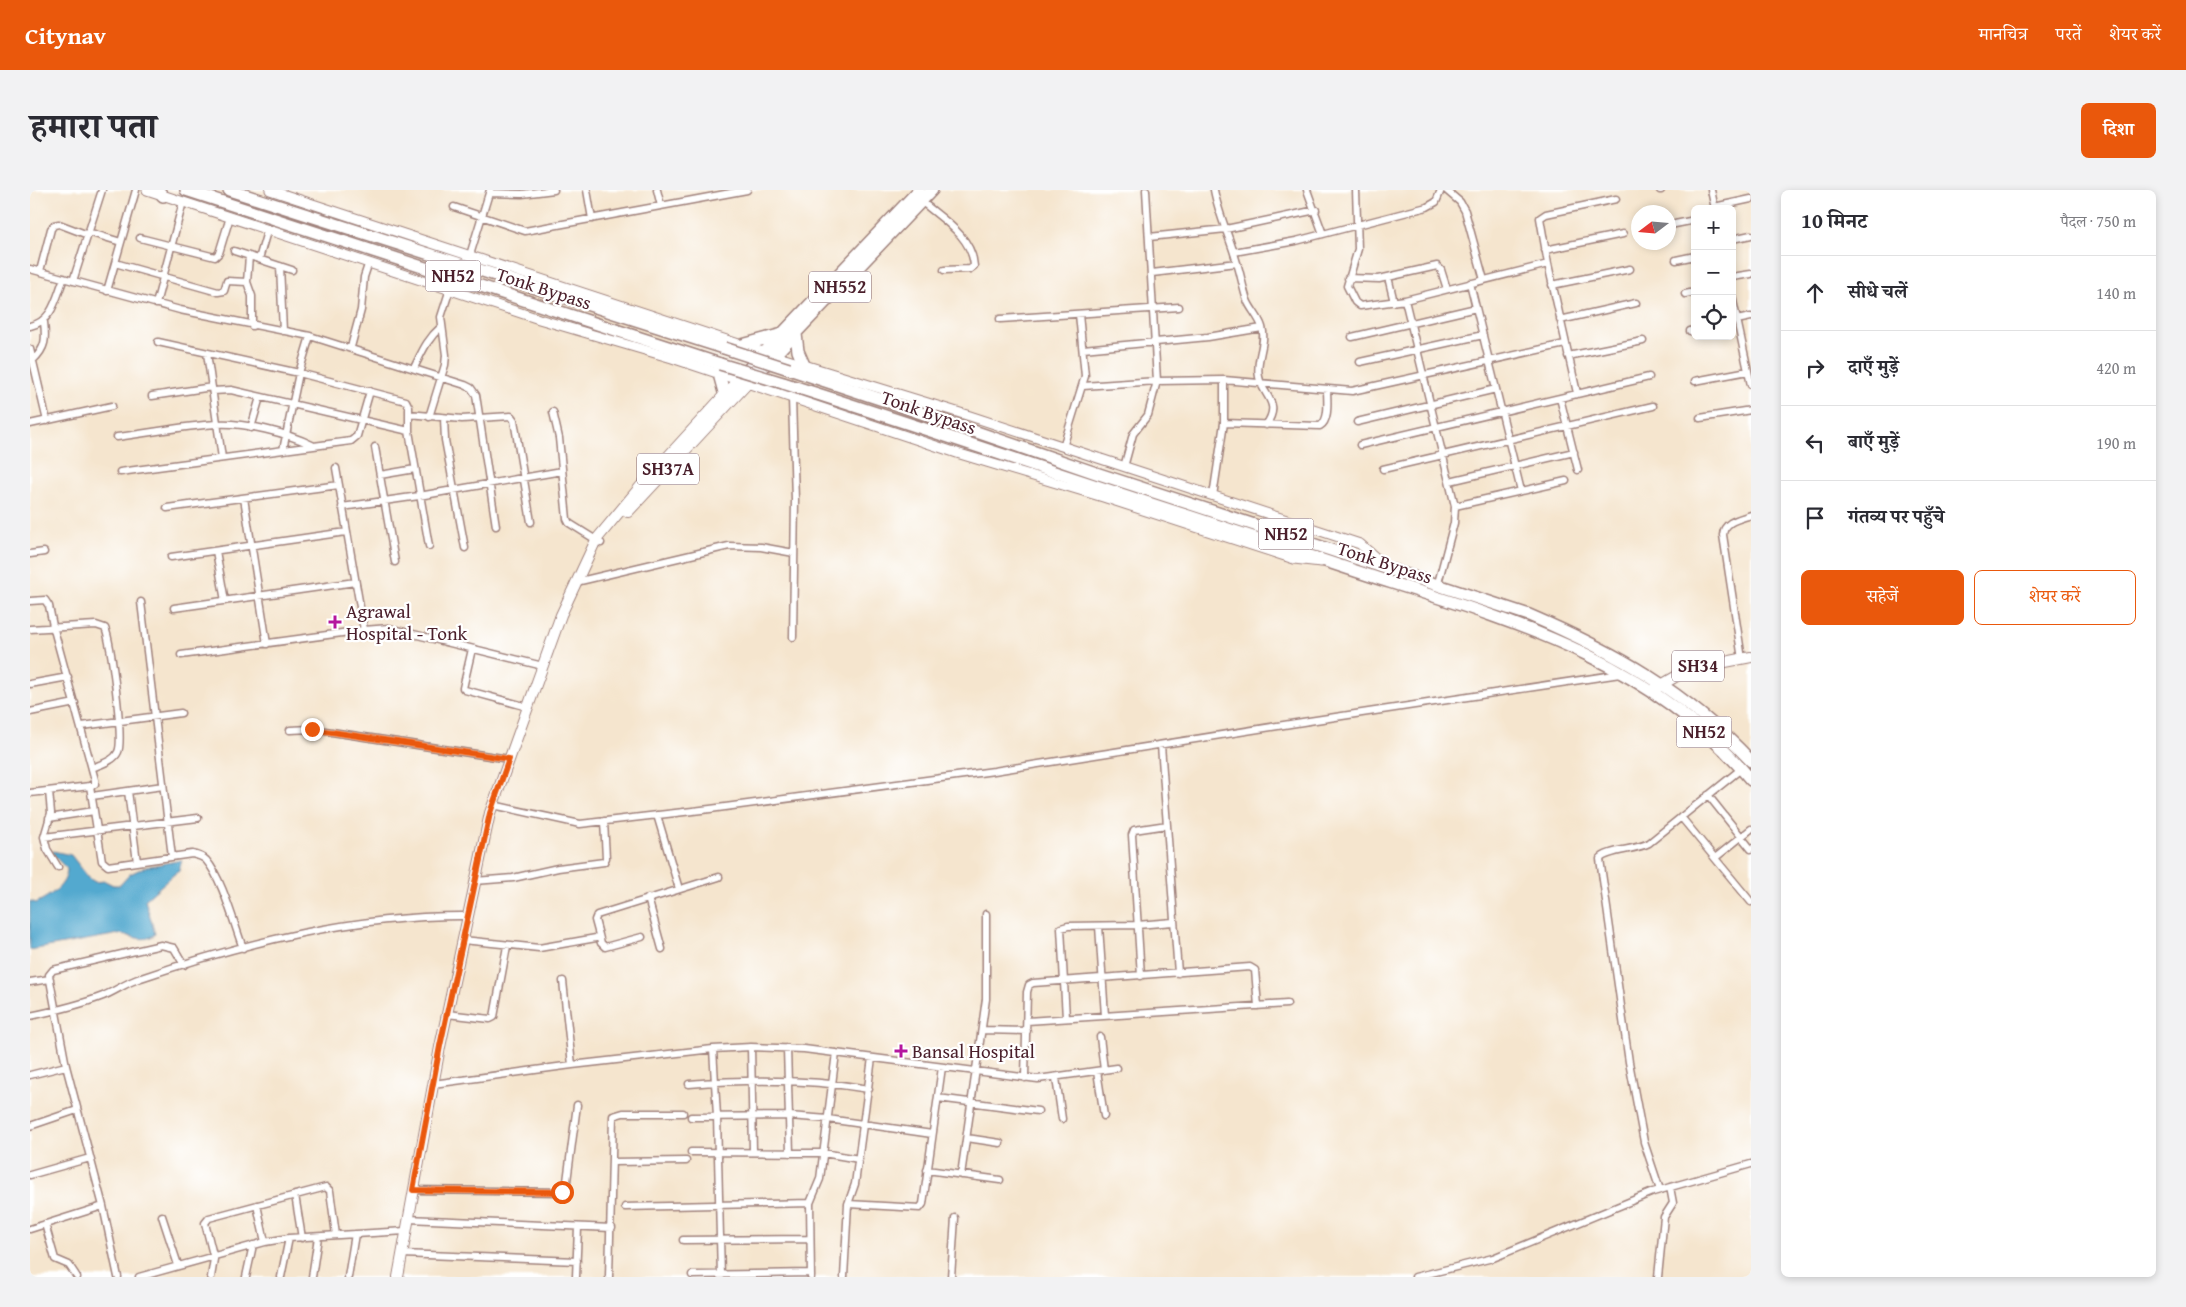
<!DOCTYPE html>
<html lang="hi">
<head>
<meta charset="utf-8">
<style>
	:root { --surface:#fff; --page:#f2f2f3; --text:#2b2b33; --muted:#7c7c81; --line:#e1e1e2; --accent:#ea580c }
	body { margin:0; font-family:"Gentium Book Plus","Noto Serif Devanagari",serif; background:var(--page); color:var(--text) }
	.controls { position:absolute; right:15px; top:15px; display:grid; overflow:hidden; border-radius:8px; box-shadow:0 2px 8px #0003 }
	.controls button { width:45px; height:45px; display:grid; place-items:center; padding:0; border:0; border-bottom:1px solid var(--line); background:var(--surface); color:var(--text); font:25px sans-serif }
	.compass { position:absolute; left:1601px; top:15px; width:45px; height:45px; border-radius:50%; background:var(--surface); box-shadow:0 2px 8px #0003; rotate:254deg }
	.stop { position:absolute; width:15px; height:15px; margin:-11px; border:4px solid #ea580c; border-radius:50%; background:#fff }
	.stop.end { background:#ea580c; border-color:#fff; box-shadow:0 1px 5px #0008 }
	.list { margin:0; padding:0; list-style:none }
	h2 { display:flex; justify-content:space-between; align-items:center; height:65px; margin:0; padding:0 20px; font-size:21px }
	h2 small { font-size:16px; font-weight:400; color:var(--muted) }
	.list li { display:grid; grid-template-columns:32px 1fr auto; gap:15px; align-items:center; box-sizing:border-box; height:75px; padding:0 20px; border-top:1px solid var(--line) }
	.list b { display:block; font-size:19px; white-space:nowrap }
	.list em { font-size:16px; font-style:normal; color:var(--muted) }
	.actions { display:flex; gap:10px; padding:15px 20px }
	.actions a { flex:1; padding:11px 0; border:1px solid var(--accent); border-radius:8px; text-align:center; font-size:18px; color:var(--accent) }
	.actions .main { background:var(--accent); color:#fff }
	.icon { flex:none; width:28px; height:28px; fill:none; stroke:currentColor; stroke-width:2; stroke-linecap:round; stroke-linejoin:round }
	.map { position:relative; flex:none; width:1721px; height:1087px; overflow:hidden; border-radius:8px }
	header { display:flex; align-items:center; gap:30px; box-sizing:border-box; height:70px; padding:0 25px; background:var(--accent); color:#fff }
	header strong { font-size:24px }
	nav { display:flex; gap:28px; margin-inline-start:auto; font-size:18px }
	.intro { display:flex; align-items:center; justify-content:space-between; box-sizing:border-box; height:120px; padding:0 30px }
	h1 { margin:0; font-size:35px }
	.button { padding:12px 22px; border-radius:8px; background:var(--accent); color:#fff; font-size:18px; font-weight:700 }
	main { display:flex; gap:30px; padding:0 30px }
	aside { flex:1; background:var(--surface); border-radius:8px; box-shadow:0 2px 8px #0003 }
	.map>svg:first-child { display:block }
	.water { fill:#52a9cf; stroke:#4e647d }
	.lines { fill:none; stroke-linecap:round; stroke-linejoin:round }
	.street-casing { stroke:#a0827c; stroke-width:9 }
	.secondary-casing { stroke:#a0827c; stroke-width:11 }
	.primary-casing { stroke:#a0827c; stroke-width:12 }
	.highway-casing { stroke:#a0827c; stroke-width:14 }
	.street { stroke:#fff; stroke-width:6 }
	.secondary { stroke:#fff; stroke-width:9 }
	.primary { stroke:#fff; stroke-width:10 }
	.highway { stroke:#fff; stroke-width:11 }
	.highway-bridge-casing { stroke:#a0827c; stroke-width:14; stroke-linecap:butt }
	.highway-bridge { stroke:#fff; stroke-width:11 }
	.route { stroke:#ea580c; stroke-width:6 }
	.poi-dot { fill:#b5179e; stroke:#fff; stroke-width:2 }
	.labels { text-anchor:middle; stroke-width:4.5; stroke-linejoin:round; paint-order:stroke }
	.shield { fill:#fff; stroke:#80626b; stroke-width:1 }
	.shield-label { font-size:18px; font-weight:bold; fill:#4a1f2b }
	.street-label { font-size:19px; fill:#4a1f2b; stroke:#fff }
	.poi-label { font-size:19px; fill:#4a1f2b; stroke:#fff; text-anchor:start }
</style>
</head>
<body>
<header>
<strong>Citynav</strong>
<nav><a>मानचित्र</a><a>परतें</a><a>शेयर करें</a></nav>
</header>
<div class="intro"><h1>हमारा पता</h1><a class="button">दिशा</a></div>
<main>
<div class="map">
<svg width="1721" height="1087" viewBox="0 0 1721 1087">
	<rect width="100%" height="100%" fill="#fff"/>
	<filter id="ink" filterUnits="userSpaceOnUse"><feTurbulence type="fractalNoise" baseFrequency=".02" numOctaves="2"/><feDisplacementMap in="SourceGraphic" scale="10" xChannelSelector="R" yChannelSelector="G"/><feConvolveMatrix kernelMatrix="1 2 1 2 8 2 1 2 1" color-interpolation-filters="sRGB"/></filter>
	<filter id="wash" filterUnits="userSpaceOnUse"><feTurbulence type="fractalNoise" baseFrequency=".0096" numOctaves="4" result="noise"/><feDisplacementMap in="SourceGraphic" scale="20" xChannelSelector="R" yChannelSelector="G"/><feGaussianBlur stdDeviation="1.12" result="paint"/><feColorMatrix in="noise" values="0 0 0 0 0 0 0 0 0 0 0 0 0 0 0 0 0 1.4 0 .05"/><feComposite in="paint" operator="in"/></filter>
	<g filter="url(#wash)">
		<rect width="100%" height="100%" fill="#f5e5ce"/>
		<path class="water" d="M23 661 41 665 59 688 65 692 75 691 83 695H90L100 684 115 677 152 670 149 680 115 710 125 744C114 754 102 745 89 744L0 760V711L6 713C19 706 37 696 37 679L22 664Z"/>
	</g>
	<g filter="url(#ink)">
		<g class="lines">
			<defs>
				<path id="street" d="M557 0 562 29
					M627 0 631 16
					M1184 0C1189 26 1200 48 1207 73 1211 85 1213 99 1217 110 1221 120 1229 127 1232 137 1237 153 1225 170 1229 187 1233 207 1252 212 1236 235
					M1277 0 1293 44
					M1326 0 1328 59 1317 96 1325 112 1330 116 1375 110 1518 74
					M1416 0 1430 12 1435 21 1454 90
					M1630 0H1631
					M1681 0 1685 19
					M459 3 492 4 524 0
					M891 11C912 29 942 46 944 76L940 79 914 80
					M424 17 495 41 717 0
					M1684 17 1721 9
					M1640 35 1665 30
					M58 42 91 52
					M1119 47 1196 39 1286 20
					M110 48 185 67 189 63 200 27
					M1702 49 1721 45
					M1515 60 1593 44
					M204 61 262 80
					M1204 62 1266 51 1397 17 1406 12 1411 0
					M440 65 460 0
					M219 66 217 92 222 106V136
					M229 69 238 38
					M1646 70 1665 66
					M85 73 188 102 194 101 197 91 217 92
					M250 76 253 141
					M0 79 150 120 280 146 435 195 441 198 446 205 466 336
					M10 81 21 39 24 35 29 34 58 45
					M1122 83 1207 73
					M1358 87 1364 112
					M1702 87 1721 84
					M1318 88 1349 89 1407 76 1411 80 1417 99
					M43 91 72 0
					M1440 93 1491 301
					M1522 95 1600 79
					M77 101 106 0
					M1655 104 1665 102
					M1702 106 1721 195
					M1375 110 1425 316 1424 333 1408 393
					M126 114 153 12
					M970 129 1149 117
					M1530 130 1606 113
					M1702 131 1721 127
					M0 136C23 131 26 108 34 88
					M1660 141 1665 140
					M1322 147 1446 118
					M128 152 269 183 376 211 379 217V241L399 356
					M321 157 331 120 334 87 339 72
					M0 159 17 231
					M1053 159 1178 147 1232 138
					M177 163 192 268
					M1538 166 1613 151
					M3 170C16 158 16 149 14 132
					M1330 172 1453 145
					M384 178C392 162 397 149 411 137
					M1665 191 1718 181
					M1053 196 1127 191 1194 190 1322 201 1535 154
					M183 201 201 200 379 241
					M1547 203 1518 74 1510 28 1516 24 1586 9
					M122 206 182 197
					M762 208 765 310 763 447
					M1530 208 1548 280
					M523 222 529 248 537 329 539 333 571 353
					M379 224 432 229 481 226 484 230 501 332
					M399 227 415 175 416 165 411 127 420 99
					M414 228 415 250 435 358
					M1670 228 1721 220
					M1327 232 1466 199
					M1194 233 1290 236C1300 230 1297 210 1297 199
					M0 234 82 216
					M221 238 230 207
					M87 247C120 243 153 236 186 234 214 232 257 243 282 255
					M1330 255 1619 187
					M345 257 365 372
					M1033 257 1055 186 1049 124
					M253 260 269 183 280 146
					M1094 277 1103 244 1118 225 1127 191 1116 0
					M306 278 334 440
					M1353 279 1623 216
					M90 282 321 251 327 246 340 201
					M350 285 385 279
					M1420 291 1544 262
					M1183 306 1194 233V190
					M214 308 237 454
					M1425 316 1536 291
					M312 317 389 306 532 281
					M137 318 309 295
					M186 361 195 411
					M0 364 14 362
					M141 367 316 342
					M546 392 699 356 731 357 764 363
					M0 411 15 410 19 416 23 436 65 590V594L60 596 0 603
					M111 412 142 667
					M144 418 325 392
					M0 439 66 435 75 438C81 452 94 550 88 562 84 571 71 574 62 578
					M442 459 433 498 435 500 498 517
					M151 465 334 440 359 438 513 476
					M1712 469 1693 345C1694 331 1710 329 1721 325
					M0 494 38 487
					M0 522 45 513
					M52 536 151 523
					M260 540 282 539 479 569
					M1131 555 1148 783
					M60 596 72 671 78 676 162 664C167 665 172 666 176 670 192 688 204 734 213 758
					M19 601 21 623 14 647 17 659 28 677
					M98 601 107 672
					M1678 605 1721 659
					M62 606 133 596
					M463 615 550 634 680 619 964 581 1279 531 1590 484
					M627 625 649 699
					M1651 627 1721 712
					M19 628 64 621
					M14 647 168 628
					M1685 668 1721 639
					M445 691 483 688 528 678 574 672 576 668 574 631
					M618 708 632 759
					M1069 736 1075 826
					M569 745 571 753 575 757 612 747
					M433 750 509 758 566 748 569 745 565 730 567 725 689 687
					M1111 786 1102 645 1104 640 1137 635
					M533 791 542 875
					M0 792 20 789
					M417 824 460 829 464 827 477 756
					M0 826C24 821 50 815 73 806 86 801 97 792 111 788 216 752 326 725 438 726
					M1036 828 1031 738 1038 736 1107 735 1143 732
					M997 831 1257 814
					M953 840 997 841
					M1070 847 1074 880
					M721 857 723 962
					M757 858 760 963
					M683 859 687 926 691 1087
					M1067 881 1074 926
					M0 885 36 876
					M995 888 997 802 999 795 1003 793 1220 777 1225 780 1228 816
					M1026 888 1032 929
					M403 894 542 875 683 859 721 857 774 859 1008 889 1087 878
					M659 894C719 889 779 889 839 899
					M908 908 1008 921
					M661 927 759 926 798 929 902 944
					M0 936 47 920
					M937 948 970 953
					M661 962 793 963 829 969
					M583 972 656 971
					M897 980 970 990
					M0 985 60 968
					M931 985 956 809V724
					M383 1000 533 1002 536 999 547 915
					M1630 1000 1614 952 1599 872 1570 669C1576 660 1607 660 1619 653L1711 579
					M265 1005 272 1048
					M818 1014 890 1018 893 1014 912 877
					M227 1015 235 1052
					M595 1017 780 1013
					M132 1026 148 1075
					M378 1029 582 1038
					M15 1034 25 1069 39 1075 47 1087
					M0 1039 73 1016
					M653 1050 779 1049
					M372 1064 547 1071
					M662 1085 780 1083
					M88 1087 73 1016 36 876 19 785 23 780 131 755 144 758 154 775
					M109 1087 235 1052 259 1048 376 1041
					M181 1087 184 1069 175 1033 179 1028 296 997 300 1001 306 1045
					M216 1087 223 1055
					M251 1087 259 1048
					M282 1087 288 1047
					M318 1087 325 1044
					M546 1087 548 1038
					M579 1087 583 926 593 923H653
					M781 1087 780 1013 790 989 806 863
					M814 1087 818 1014 825 994 842 868
					M921 1087 925 1028
					M1385 1087 1463 1068 1623 1002 1721 974
					M1628 1087 1634 1027 1643 1013 1640 997"/>
				<path id="secondary" d="M117 0 509 129 642 168 930 264 1073 307 1264 369 1291 372
					M240 0 745 166 940 226 1330 354 1355 376"/>
				<path id="primary" d="M598 322 718 193
					M1626 498 1659 479 1721 467
					M368 1087 410 857 460 623 531 425 566 350 610 297 708 190"/>
				<path id="highway" d="M128 0 133 6
					M156 0 690 174
					M199 0 694 158
					M766 144 768 161 774 175
					M712 155 749 145
					M759 179 862 213 1066 283 1499 425C1587 463 1654 500 1721 571
					M689 184 695 206
					M708 190 889 0
					M718 193 902 0
					M753 193C889 236 1025 283 1162 327 1226 348 1289 369 1353 390 1490 433 1626 474 1721 590"/>
			</defs>
			<use href="#street" class="street-casing"/>
			<use href="#secondary" class="secondary-casing"/>
			<use href="#primary" class="primary-casing"/>
			<use href="#highway" class="highway-casing"/>
			<use href="#street" class="street"/>
			<use href="#secondary" class="secondary"/>
			<use href="#primary" class="primary"/>
			<use href="#highway" class="highway"/>
			<defs>
				<path id="highway-bridge" d="M694 158 759 179
					M690 174 753 193"/>
			</defs>
			<use href="#highway-bridge" class="highway-bridge-casing"/>
			<use href="#highway-bridge" class="highway-bridge"/>
		</g>
	</g>
	<g class="lines" filter="url(#ink)">
		<path class="route" d="M282 539 479 569 460 623 410 856 383 1000 532 1002"/>
	</g>
	<g class="poi-dot">
		<path d="M302.5 424.5h5v5h5v5h-5v5h-5v-5h-5v-5h5z"/>
		<path d="M868.5 853.5h5v5h5v5h-5v5h-5v-5h-5v-5h5z"/>
	</g>
	<g class="labels">
		<g class="shield">
			<rect x="395.5" y="70.5" width="55" height="31" rx="4"/>
			<rect x="779" y="81.5" width="62" height="31" rx="4"/>
			<rect x="607" y="263.5" width="62" height="31" rx="4"/>
			<rect x="1228.5" y="328.5" width="55" height="31" rx="4"/>
			<rect x="1642" y="460.5" width="52" height="31" rx="4"/>
			<rect x="1646.5" y="526.5" width="55" height="31" rx="4"/>
		</g>
		<g class="shield-label">
			<text x="423" y="92">NH52</text>
			<text x="810" y="103">NH552</text>
			<text x="638" y="285">SH37A</text>
			<text x="1256" y="350">NH52</text>
			<text x="1668" y="482">SH34</text>
			<text x="1674" y="548">NH52</text>
		</g>
		<g class="street-label">
			<text transform="translate(514 98) rotate(18)" y="7">Tonk Bypass</text>
			<text transform="translate(899 222) rotate(19)" y="7">Tonk Bypass</text>
			<text transform="translate(1355 372) rotate(18)" y="7">Tonk Bypass</text>
		</g>
		<g class="poi-label">
			<text x="316" y="428">Agrawal<tspan x="316" dy="22">Hospital - Tonk</tspan></text>
			<text x="882" y="868">Bansal Hospital</text>
		</g>
	</g>
</svg>
<div class="controls">
<button>+</button>
<button>−</button>
<button><svg class="icon" aria-label="locate" viewBox="0 0 24 24"><circle cx="12" cy="12" r="6"/><path d="M12 2v4M12 18v4M2 12h4M18 12h4"/></svg></button>
</div>
<svg class="compass" viewBox="-18 -18 36 36"><path d="M0-13l5 13h-10z" fill="#e53935"/><path d="M0 13l5-13h-10z" fill="#7c7c81"/></svg>
<div class="stop" style="left:532px;top:1002px"></div>
<div class="stop end" style="left:282px;top:539px"></div>
</div>
<aside>
<h2>10 मिनट<small>पैदल · 750 m</small></h2>
<ul class="list">
<li><svg class="icon" aria-label="ahead" viewBox="0 0 24 24"><path d="M12 20V5M6 11l6-6 6 6"/></svg><div><b>सीधे चलें</b></div><em>140 m</em></li>
<li><svg class="icon" aria-label="right" viewBox="0 0 24 24"><path d="M7 20v-9h11M14 6l5 5-5 5"/></svg><div><b>दाएँ मुड़ें</b></div><em>420 m</em></li>
<li><svg class="icon" aria-label="left" viewBox="0 0 24 24"><path d="M17 20v-9H6M10 6l-5 5 5 5"/></svg><div><b>बाएँ मुड़ें</b></div><em>190 m</em></li>
<li><svg class="icon" aria-label="arrive" viewBox="0 0 24 24"><path d="M6 21V4h12l-3 4 3 4H6"/></svg><div><b>गंतव्य पर पहुँचे</b></div></li>
</ul>
<div class="actions"><a class="main">सहेजें</a><a>शेयर करें</a></div>
</aside>
</main>
</body>
</html>
